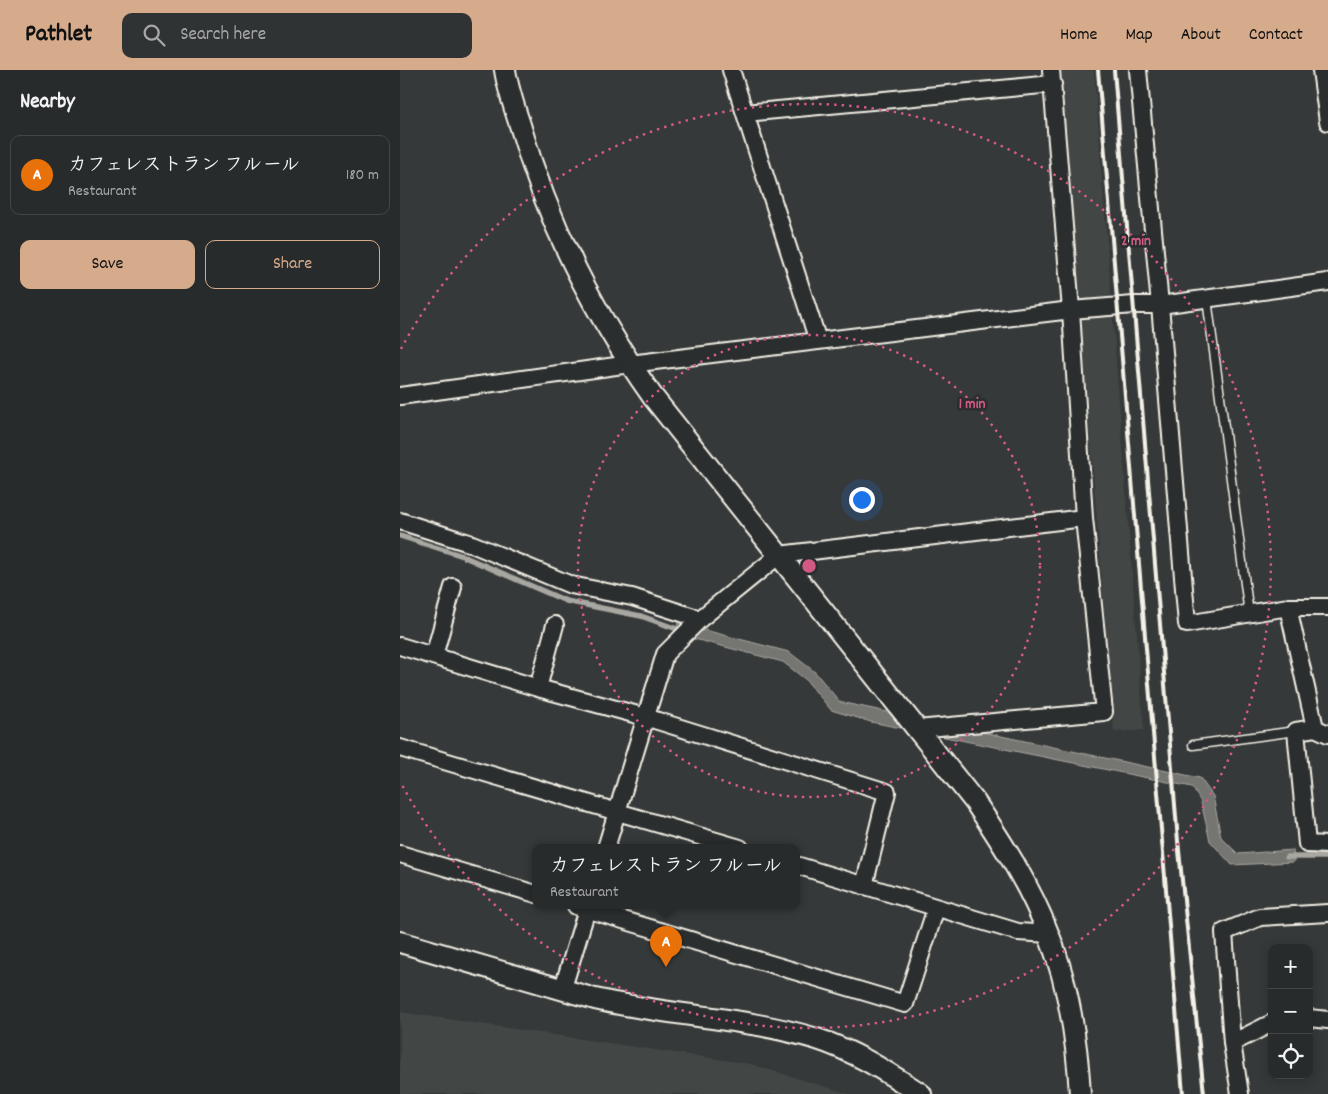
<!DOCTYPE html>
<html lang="en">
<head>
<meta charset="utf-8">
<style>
	:root { --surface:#282b2b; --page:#303333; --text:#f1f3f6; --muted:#a5a7a9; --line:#444747; --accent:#d6ab8b }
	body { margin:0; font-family:Dekko,"Klee One",sans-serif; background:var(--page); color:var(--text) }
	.controls { position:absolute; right:15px; bottom:15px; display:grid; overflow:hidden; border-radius:10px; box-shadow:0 2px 12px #0003 }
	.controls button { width:45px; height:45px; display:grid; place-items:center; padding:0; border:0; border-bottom:1px solid var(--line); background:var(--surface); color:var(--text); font:25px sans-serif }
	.you { position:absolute; left:461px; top:429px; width:18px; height:18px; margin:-12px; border:4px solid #fff; border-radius:50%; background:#1a73e8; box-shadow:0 0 0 8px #1a73e833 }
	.badge { display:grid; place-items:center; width:32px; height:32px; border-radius:50%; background:var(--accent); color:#fff; font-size:16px; font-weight:700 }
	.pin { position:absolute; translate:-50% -41px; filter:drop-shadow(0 1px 2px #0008) }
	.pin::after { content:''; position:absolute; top:26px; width:18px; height:15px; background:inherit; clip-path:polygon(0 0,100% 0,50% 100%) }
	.popup { position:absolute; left:132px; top:774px; width:268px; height:65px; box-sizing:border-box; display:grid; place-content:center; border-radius:10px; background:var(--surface); filter:drop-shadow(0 1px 4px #0005); font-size:16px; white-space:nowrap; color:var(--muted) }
	.popup b { font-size:19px; color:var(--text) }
	.popup::after { content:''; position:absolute; left:50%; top:100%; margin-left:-10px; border:10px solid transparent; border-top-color:var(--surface) }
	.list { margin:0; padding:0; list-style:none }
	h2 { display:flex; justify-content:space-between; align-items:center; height:65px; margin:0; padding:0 20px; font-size:21px }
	h2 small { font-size:16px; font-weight:400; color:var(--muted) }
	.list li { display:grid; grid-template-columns:32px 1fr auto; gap:15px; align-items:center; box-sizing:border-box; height:80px; margin:0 10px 10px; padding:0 10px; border:1px solid var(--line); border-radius:10px }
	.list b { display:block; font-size:19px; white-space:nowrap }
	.list p { margin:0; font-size:16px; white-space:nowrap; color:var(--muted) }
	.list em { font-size:16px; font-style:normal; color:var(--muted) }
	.actions { display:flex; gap:10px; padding:15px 20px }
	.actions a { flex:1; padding:11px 0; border:1px solid var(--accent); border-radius:10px; text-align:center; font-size:18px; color:var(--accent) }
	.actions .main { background:var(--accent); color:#111 }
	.icon { flex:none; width:28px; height:28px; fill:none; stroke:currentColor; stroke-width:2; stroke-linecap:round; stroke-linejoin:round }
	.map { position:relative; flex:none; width:928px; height:1024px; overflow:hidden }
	header { display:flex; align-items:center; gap:30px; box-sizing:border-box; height:70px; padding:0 25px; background:var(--accent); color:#111 }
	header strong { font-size:24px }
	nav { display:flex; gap:28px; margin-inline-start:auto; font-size:18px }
	.search { width:350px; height:45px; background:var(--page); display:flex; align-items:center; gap:12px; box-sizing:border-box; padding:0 18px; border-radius:10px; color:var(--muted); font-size:19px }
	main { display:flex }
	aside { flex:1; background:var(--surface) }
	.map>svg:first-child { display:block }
	.built { fill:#434645 }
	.water { fill:#757572; stroke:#a8a7a1 }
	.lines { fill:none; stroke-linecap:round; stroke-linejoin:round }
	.stream { stroke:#a8a7a1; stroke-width:5.5 }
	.service-casing { stroke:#f4f1e8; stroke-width:11 }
	.minor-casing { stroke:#f4f1e8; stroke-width:20 }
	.tertiary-casing { stroke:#f4f1e8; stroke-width:24 }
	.service { stroke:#2a2d2e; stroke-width:8 }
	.minor { stroke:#2a2d2e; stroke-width:16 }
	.tertiary { stroke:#2a2d2e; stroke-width:20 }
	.rail { stroke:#f4f1e8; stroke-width:4 }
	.ring { fill:none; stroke:#d15985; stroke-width:2.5; stroke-dasharray:2.5 5 }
	.centre { fill:#d15985; stroke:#2a2d2e; stroke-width:2.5 }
	.ring-label { font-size:15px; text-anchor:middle; font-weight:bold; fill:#d15985; stroke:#2a2d2e; stroke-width:5; stroke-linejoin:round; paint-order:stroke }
</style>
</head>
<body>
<header>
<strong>Pathlet</strong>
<div class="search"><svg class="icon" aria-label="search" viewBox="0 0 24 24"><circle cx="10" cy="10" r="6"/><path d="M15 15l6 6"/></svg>Search here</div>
<nav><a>Home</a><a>Map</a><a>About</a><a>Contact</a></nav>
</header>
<main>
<aside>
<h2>Nearby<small></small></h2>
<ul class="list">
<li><span class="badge" style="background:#e8710a">A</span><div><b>カフェレストラン フルール</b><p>Restaurant</p></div><em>180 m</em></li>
</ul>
<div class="actions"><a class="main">Save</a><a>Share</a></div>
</aside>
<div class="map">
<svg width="928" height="1024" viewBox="0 0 928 1024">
	<rect width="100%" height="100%" fill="#363939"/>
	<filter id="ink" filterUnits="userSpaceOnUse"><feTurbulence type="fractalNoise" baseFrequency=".02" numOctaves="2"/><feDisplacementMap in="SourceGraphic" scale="10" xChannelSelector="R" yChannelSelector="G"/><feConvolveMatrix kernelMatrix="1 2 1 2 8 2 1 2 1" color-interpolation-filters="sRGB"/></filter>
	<g filter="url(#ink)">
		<path class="built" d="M661 0H694L744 660 714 662Z
			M0 942 350 994 449 1024H0Z"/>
		<path class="water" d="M278 553 389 582 415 602 440 632 800 708 813 726 821 767 838 784 893 780 894 792 832 795 810 771 801 732 792 717 471 652 431 640 406 610 383 592 275 564Z"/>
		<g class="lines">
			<path class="stream" d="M0 466 60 485 166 531 241 546 277 559
				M887 787H928"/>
			<defs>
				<path id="service" d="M807 229 849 544
					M793 675 896 661"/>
				<path id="minor" d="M331 0 418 271
					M738 0 760 235 787 554 888 537H928
					M921 0 928 52
					M345 43 653 14
					M0 326 230 294 671 240 734 235H760L928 212
					M0 451 72 474 171 515 232 527 300 549
					M888 537 915 658
					M0 576 138 618 245 647 487 722 464 816
					M34 586 53 517
					M138 618 155 555
					M517 659 704 642 684 448 671 240 651 0
					M928 664 915 658 896 661 907 774 928 775
					M0 678 340 778
					M206 778 265 584 300 549 379 485 684 448
					M0 784 136 824
					M396 795 618 862 649 864
					M176 836 505 934 536 838
					M162 921 188 836
					M909 948 928 950
					M832 973 872 953
					M840 1024 832 973 824 862 860 847 928 843"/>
				<path id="tertiary" d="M105 0C108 19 114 37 120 55 148 154 194 244 253 327L575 732C603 774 630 816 648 863 668 912 677 971 680 1024
					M0 872 195 929C269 946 345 947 417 969 455 981 488 1003 521 1024"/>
			</defs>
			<use href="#service" class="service-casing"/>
			<use href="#minor" class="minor-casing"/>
			<use href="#tertiary" class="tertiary-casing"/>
			<use href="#service" class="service"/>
			<use href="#minor" class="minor"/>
			<use href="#tertiary" class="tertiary"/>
			<path class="rail" d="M698 0 783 1024
				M714 0 778 771 804 1024"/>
		</g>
	</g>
	<g class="ring">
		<circle cx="409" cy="496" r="231"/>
		<path d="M1 279A462 462 0 1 1 1 713"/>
	</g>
	<circle cx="409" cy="496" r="8" class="centre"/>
	<g class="ring-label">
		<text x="736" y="175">2 min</text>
		<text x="572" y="338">1 min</text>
	</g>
</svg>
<div class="controls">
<button>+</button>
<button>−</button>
<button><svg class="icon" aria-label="locate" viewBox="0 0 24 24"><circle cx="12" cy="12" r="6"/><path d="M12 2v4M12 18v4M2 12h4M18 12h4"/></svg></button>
</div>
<div class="you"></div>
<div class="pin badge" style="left:266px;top:897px;background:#e8710a">A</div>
<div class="popup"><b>カフェレストラン フルール</b>Restaurant</div>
</div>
</main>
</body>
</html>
